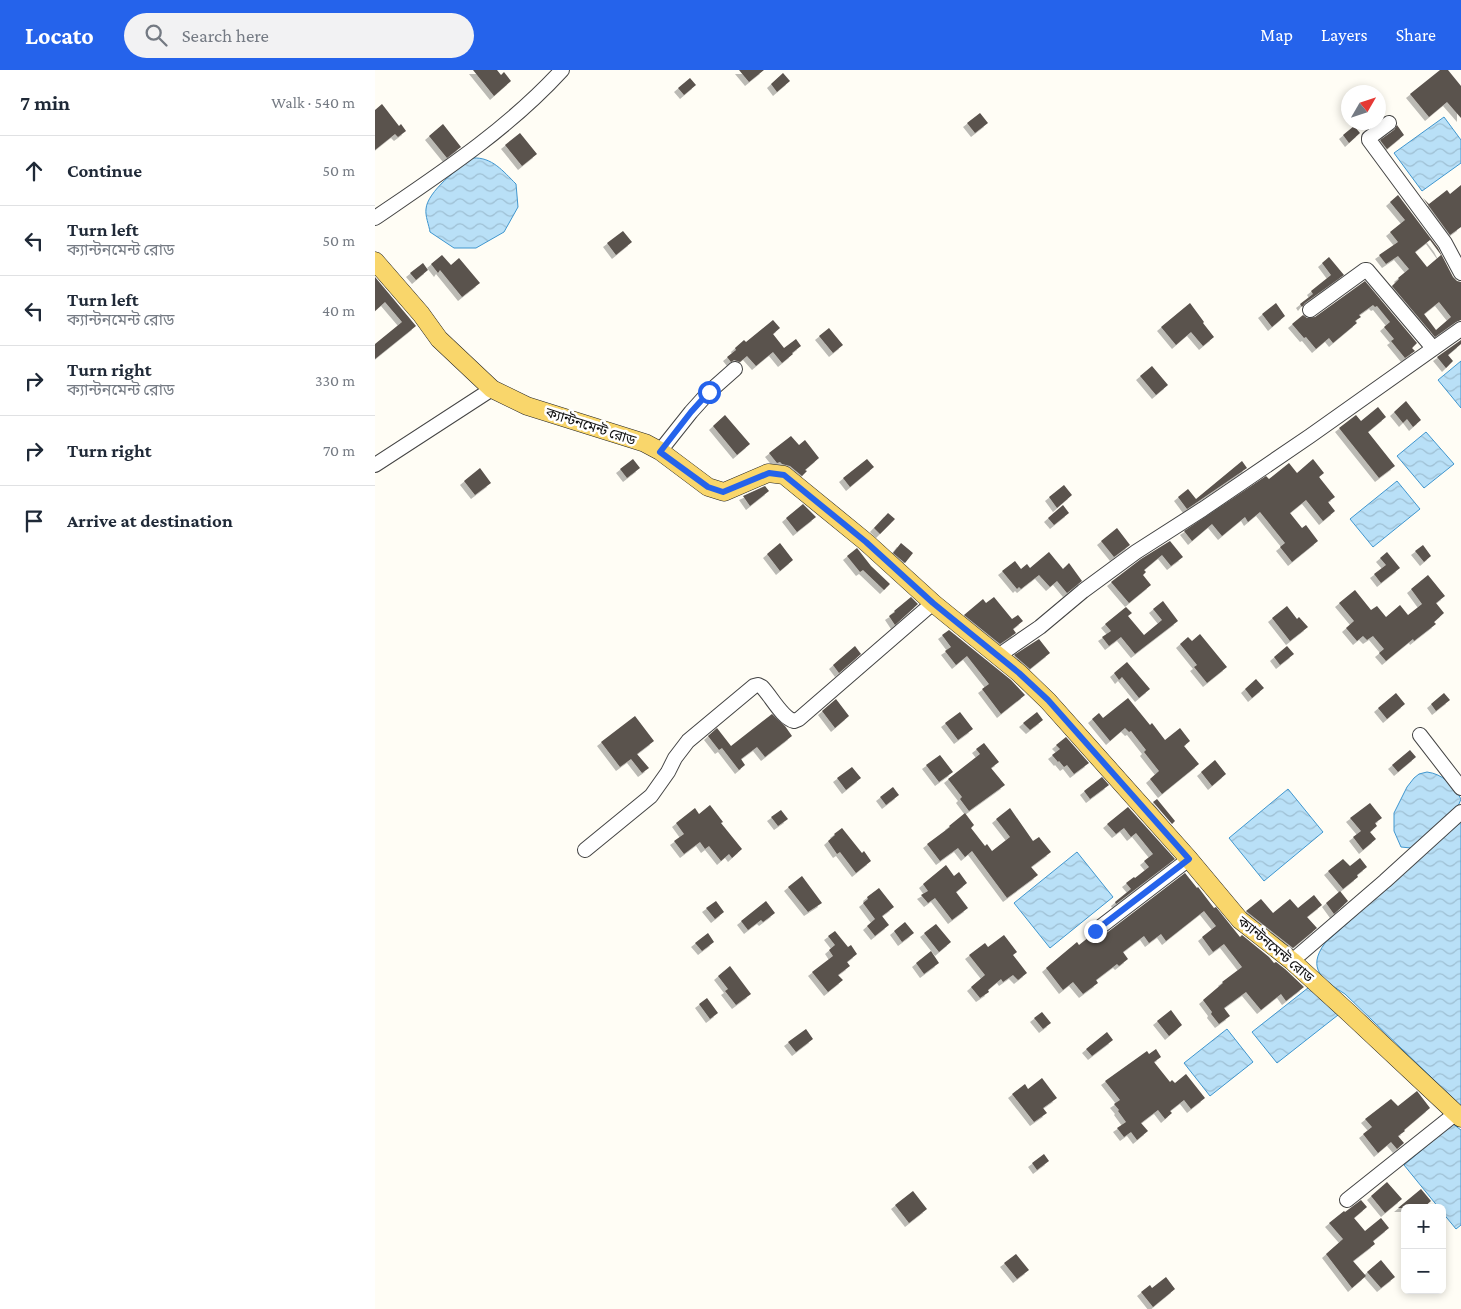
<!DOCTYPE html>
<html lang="en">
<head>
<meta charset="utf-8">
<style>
	:root { --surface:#fff; --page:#f2f2f3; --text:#1f2937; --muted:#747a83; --line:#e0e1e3; --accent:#2563eb }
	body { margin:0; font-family:"Crimson Pro","Noto Sans Bengali",serif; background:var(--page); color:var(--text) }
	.controls { position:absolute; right:15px; bottom:15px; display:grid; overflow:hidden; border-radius:8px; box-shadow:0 2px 8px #0003 }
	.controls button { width:45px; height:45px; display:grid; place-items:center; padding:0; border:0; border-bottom:1px solid var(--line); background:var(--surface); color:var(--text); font:25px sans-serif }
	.compass { position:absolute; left:966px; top:15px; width:45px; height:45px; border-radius:50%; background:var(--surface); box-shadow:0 2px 8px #0003; rotate:51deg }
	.stop { position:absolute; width:15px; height:15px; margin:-11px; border:4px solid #2563eb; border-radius:50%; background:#fff }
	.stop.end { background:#2563eb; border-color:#fff; box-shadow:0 1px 5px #0008 }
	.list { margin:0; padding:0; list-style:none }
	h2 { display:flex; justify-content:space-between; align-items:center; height:65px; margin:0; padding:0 20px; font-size:21px }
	h2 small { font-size:16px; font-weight:400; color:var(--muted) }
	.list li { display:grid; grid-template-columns:32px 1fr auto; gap:15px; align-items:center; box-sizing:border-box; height:70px; padding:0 20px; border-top:1px solid var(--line) }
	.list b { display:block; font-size:19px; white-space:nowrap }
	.list p { margin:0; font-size:16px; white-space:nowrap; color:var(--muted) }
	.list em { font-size:16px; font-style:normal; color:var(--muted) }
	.icon { flex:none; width:28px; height:28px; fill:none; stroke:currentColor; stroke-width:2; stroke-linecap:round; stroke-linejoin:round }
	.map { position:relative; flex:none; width:1086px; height:1239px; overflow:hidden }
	header { display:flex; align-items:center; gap:30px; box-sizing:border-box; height:70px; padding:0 25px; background:var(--accent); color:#fff }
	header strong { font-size:24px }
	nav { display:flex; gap:28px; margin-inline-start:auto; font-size:18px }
	.search { width:350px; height:45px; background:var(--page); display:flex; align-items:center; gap:12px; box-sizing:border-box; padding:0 18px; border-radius:28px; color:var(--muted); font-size:19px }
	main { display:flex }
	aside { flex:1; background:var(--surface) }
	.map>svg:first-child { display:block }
	.water { fill:url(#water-waves); stroke:#3f96cf }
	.building { fill:#5a524d; fill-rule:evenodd; filter:url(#shadow) }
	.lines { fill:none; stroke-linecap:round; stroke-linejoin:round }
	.minor-casing { stroke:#444; stroke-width:16 }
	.major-casing { stroke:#222; stroke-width:19 }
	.minor { stroke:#fff; stroke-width:14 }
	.major { stroke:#f9d66b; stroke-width:18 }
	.route { stroke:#2563eb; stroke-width:6 }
	.labels { text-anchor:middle; stroke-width:5; stroke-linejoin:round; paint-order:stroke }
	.street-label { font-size:14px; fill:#111; stroke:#fff }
</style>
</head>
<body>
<header>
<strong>Locato</strong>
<div class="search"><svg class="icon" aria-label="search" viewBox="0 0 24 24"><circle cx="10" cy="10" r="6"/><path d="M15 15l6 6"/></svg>Search here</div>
<nav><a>Map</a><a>Layers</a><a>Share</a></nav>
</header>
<main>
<aside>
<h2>7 min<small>Walk · 540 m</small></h2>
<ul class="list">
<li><svg class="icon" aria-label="ahead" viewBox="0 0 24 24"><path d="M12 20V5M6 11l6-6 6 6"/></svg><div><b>Continue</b></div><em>50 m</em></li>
<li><svg class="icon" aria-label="left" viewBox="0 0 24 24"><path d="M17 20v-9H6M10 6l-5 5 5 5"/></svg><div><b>Turn left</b><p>ক্যান্টনমেন্ট রোড</p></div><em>50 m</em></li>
<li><svg class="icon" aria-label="left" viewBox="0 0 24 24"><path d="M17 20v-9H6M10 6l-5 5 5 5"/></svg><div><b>Turn left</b><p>ক্যান্টনমেন্ট রোড</p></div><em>40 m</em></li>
<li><svg class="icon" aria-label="right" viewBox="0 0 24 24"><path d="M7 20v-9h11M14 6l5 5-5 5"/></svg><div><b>Turn right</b><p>ক্যান্টনমেন্ট রোড</p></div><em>330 m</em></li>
<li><svg class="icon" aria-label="right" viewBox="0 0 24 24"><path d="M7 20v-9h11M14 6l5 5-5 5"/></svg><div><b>Turn right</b></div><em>70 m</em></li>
<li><svg class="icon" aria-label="arrive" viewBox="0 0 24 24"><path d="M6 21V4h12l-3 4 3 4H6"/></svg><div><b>Arrive at destination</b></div></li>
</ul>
</aside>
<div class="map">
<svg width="1086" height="1239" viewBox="0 0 1086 1239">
	<defs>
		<pattern id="water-waves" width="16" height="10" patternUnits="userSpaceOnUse" patternTransform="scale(1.25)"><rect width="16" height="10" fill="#b9e0f7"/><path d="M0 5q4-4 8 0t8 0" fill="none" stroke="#9ebfd3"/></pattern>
		<filter id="shadow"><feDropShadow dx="-4" dy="4" stdDeviation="0" flood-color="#0004"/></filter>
	</defs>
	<rect width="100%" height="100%" fill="#fffdf5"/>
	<path class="water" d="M1069 47 1086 70V93L1047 121 1019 83Z
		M98 88C117 87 128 101 141 114L143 137 129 162 101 178H79L55 162C54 155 50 146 51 139 52 122 84 97 98 88Z
		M1086 291V338L1063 310Z
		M1051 362 1079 394 1049 418 1022 386Z
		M1022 411 1045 439 998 477 975 449Z
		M1052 702C1068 704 1078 715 1086 729L1084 734 1048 769 1036 778 1026 777 1019 761V743L1032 717 1039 708 1044 704Z
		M913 719 948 762 889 811 854 768Z
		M1086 752V1036L970 924C948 910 931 899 950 873Z
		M702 782 738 827 675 878 639 833Z
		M938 914 963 945 902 993 877 962Z
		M852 959 878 992 835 1026 809 993Z
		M1078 1054 1086 1060V1155L1081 1159 1067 1142V1138H1064L1029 1095Z"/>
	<path class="building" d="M98 0H122L126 5 129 2 136 11 119 26Z
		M364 0H389L374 12Z
		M1065 0H1073L1086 16V48L1072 32 1054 47 1035 24Z
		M408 3 415 11 402 22 396 14Z
		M315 8 321 15 309 25 303 18Z
		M7 34 24 56 26 54 31 61 23 67 20 64 0 80V40Z
		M605 43 613 53 600 63 592 53Z
		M68 54 86 77 72 88 54 66Z
		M1022 55 1029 65 1012 79 1005 70 1019 60Z
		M979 56 985 63 974 73 968 65Z
		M145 63 162 84 147 96 130 75Z
		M1086 115V157L1075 165 1048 128 1054 134 1072 120 1075 124Z
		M1023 125 1063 178 1078 207 1082 211 1086 212V250L1081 252 1060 267 1017 216 1024 209 1023 208 1034 199 1023 186 1011 194 1004 185 1023 172 1015 162 1030 150 1015 132ZM1055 170 1066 185 1052 197 1040 182ZM1064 232 1076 247 1061 260 1049 244Z
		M248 161 257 172 241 185 232 173Z
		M67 185 76 195 84 188 105 213 87 227 65 200 63 203 56 194Z
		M954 187 969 205 930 233 927 237 925 234 938 224 936 221 956 205 947 193Z
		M48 193 53 200 41 210 35 203Z
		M0 207 41 256 0 289V274L27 252 10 232 0 241Z
		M990 211 1042 273 1037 278 1040 281 1030 288 1016 271 1019 269 1009 257 1015 252 1002 236 1000 237 998 235 984 245 986 247 980 251 982 253 958 273 954 268 941 279 931 267 929 268 917 254 928 245 932 248 940 247Z
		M815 233 829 252 828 253 839 267 828 276 816 262 801 275 786 257Z
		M901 233 910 246 897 257 887 244Z
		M398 250 405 258 398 264 409 278 421 269 426 276 417 283 418 284 407 293 398 282 381 296 372 286 365 292 359 290 356 292 352 287 361 280 360 278 369 270 371 272Z
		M454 258 468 275 458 283 444 266Z
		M1086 270V274L1073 285 1078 291 1071 298 1062 287Z
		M777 296 793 315 781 325 765 306Z
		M1031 331 1046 350 1038 357 1032 349 1028 353 1019 342Z
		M1003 337 1011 347 993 362 1020 396 1004 408 964 358 981 345 986 351Z
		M350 345 375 374 362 385 338 356Z
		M416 366 424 375 430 370 444 388 430 400 432 401 427 406 415 396 407 394 405 392 402 393 394 383Z
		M258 389 265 398 252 408 245 399Z
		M492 389 499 397 475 417 468 408Z
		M938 389 949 403 944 407 960 427 953 432 960 441 948 451 931 430 915 443 927 458 931 455 943 471 917 492 905 477 910 473 885 442 873 452 870 447 847 466 837 454 817 471 809 461 891 406 894 409 914 393 922 403Z
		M867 391 872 398 812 439 803 427 813 419 821 429Z
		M105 398 116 413 100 425 89 411Z
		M689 415 697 425 682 438 674 427Z
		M390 416 394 421 375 436 368 426Z
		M428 434 441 447 422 462 411 448Z
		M688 435 694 443 679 455 673 448Z
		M513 443 520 449 505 464 499 458Z
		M742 458 755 475 739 487 726 471Z
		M795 471 808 487 796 496 787 485 769 500 771 502 768 505 776 515 754 533 736 512 766 489Z
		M405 473 418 490 405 501 392 484Z
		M526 473 538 483 530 493 518 483Z
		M1048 475 1056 486 1049 492 1040 481Z
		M482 478 496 496 515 514 509 520 488 500 485 502 472 486Z
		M674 482 688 499 694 493 707 511 692 523 682 511 675 517 664 505 646 519 644 517 642 519 627 501 640 491 646 499 652 494 655 498Z
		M1012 482 1025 498 1006 513 999 504 1011 495 1005 488Z
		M1053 505 1070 526 1061 533 1069 543 1059 552 1061 554 1039 571 1038 569 1011 591 1004 583 1009 579 998 566 992 570 988 566 982 571 971 558 979 551 964 533 980 520 996 540 1002 536 1011 547 1025 535 1033 545 1047 534 1036 519Z
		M536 527 543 534 520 555 514 546 520 542 519 541Z
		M619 527 637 549 643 545 648 551 638 559 641 563 625 574 589 545 608 529 611 533Z
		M788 531 803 551 760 584 746 567 734 576 727 567 736 561 730 554 751 537 757 543 753 546 769 565 787 550 778 539Z
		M912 536 922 549 924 547 933 557 915 571 897 548Z
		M574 560 636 610 650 625 626 644 607 619 614 614 592 586 581 595 570 581 576 577 567 565Z
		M825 564 852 597 832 613 819 597 822 595 805 574 813 567 817 571Z
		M664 569 675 583 655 599 639 585Z
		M480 576 486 584 464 603 458 595Z
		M912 576 919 584 905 595 899 587Z
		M752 592 775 619 764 628 747 607 744 610 739 603Z
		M881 609 889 618 877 628 870 619Z
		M1021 623 1030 634 1012 649 1003 638Z
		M1069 623 1075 630 1061 641 1056 634Z
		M753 628 775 655 777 653 790 670 805 658 815 671 809 676 824 694 787 724 775 709 784 701 769 682 771 680 756 661 754 662 750 658 735 671 717 649 724 643 728 648Z
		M461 629 474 646 460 658 447 641Z
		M585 642 598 659 583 670 570 653Z
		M662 642 668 650 655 660 648 653Z
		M397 644 410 656 417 666 390 687 382 677 366 689 370 695 364 700 347 678 344 680 333 666 342 658 356 676Z
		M260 646 279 671 262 684 274 698 267 703 256 689 245 697 226 672Z
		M691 667 714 693 699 704 692 695 689 697 684 691 683 692 677 685 685 679 681 675Z
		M609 673 624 692 616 698 630 715 594 741 585 729 587 727 573 709 605 684 601 679Z
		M1035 680 1041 687 1023 702 1017 695Z
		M565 685 578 702 564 712 551 695Z
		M840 690 851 704 837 716 826 702Z
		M477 697 486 708 471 720 462 708Z
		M727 707 734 715 715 729 709 721Z
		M518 717 524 725 511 735 505 727Z
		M782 729 800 751 797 754 778 732Z
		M995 733 1007 748 1000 753 1002 756 995 762 1001 769 988 780 978 767 986 761 975 748Z
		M335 735 348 752 346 753 367 779 357 788 354 784 346 791 334 776 330 779 325 772 309 784 299 771 309 764 301 753 320 738 324 744Z
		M753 737 800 789 741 834 740 832 756 819 751 813 759 807 760 808 774 797 769 791 778 784 761 763 756 767 749 758 741 764 732 754Z
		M635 738 658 771 664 767 676 782 656 797 663 805 632 828 597 781 590 787 583 778 565 791 552 774 575 757 574 756 590 743 599 755 596 758 610 776 612 774 617 781 635 767 621 749Z
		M406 740 413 749 403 756 396 747Z
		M467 758 487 783 489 781 496 791 481 803 465 782 462 784 453 771 460 765 459 764Z
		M985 788 992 797 982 805 983 807 968 819 953 801 968 789 975 796Z
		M571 795 579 806 584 802 592 813 581 822 593 838 577 850 560 828 553 833 546 825 553 821 548 814Z
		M810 803 822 818 823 817 839 838 841 837 865 867 867 865 894 887 899 893 901 892 910 899 929 917 911 931 906 924 886 940 871 922 849 938 855 946 844 954 836 944 837 942 828 930 848 913 847 912 867 897 849 874 838 882 827 867 841 856 829 841 791 871 786 864 774 873 769 866 748 882 753 889 744 896 742 894 721 910 723 913 708 924 698 912 688 920 671 898 702 872 704 875 714 867 721 870 725 868Z
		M427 806 447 833 433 842 413 817Z
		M504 818 519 837 507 846 514 855 500 866 492 856 500 849 488 833 493 829 492 827Z
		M965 821 973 831 959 844 951 833Z
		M939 825 947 835 932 847 942 858 918 878 871 841 886 829 898 843 915 829 923 838Z
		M341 831 349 842 340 849 331 838Z
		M391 831 400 843 388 852 386 850 373 860 366 851Z
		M530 852 539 863 527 872 519 861Z
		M561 854 576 872 564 882 549 863Z
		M460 861 473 877 476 875 482 884 472 892 475 896 463 905 468 910 453 922 437 902 458 886 454 880 460 875 453 866Z
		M333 863 339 872 327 881 320 873Z
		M629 865 642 882 638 885 652 903 643 910 638 905 628 912 626 909 613 920 614 922 605 928 596 917 610 905 594 885 610 873 613 877Z
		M556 881 564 893 549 904 541 893Z
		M355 896 376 924 361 935 350 921 353 919 343 906Z
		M332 928 343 943 335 949 324 934Z
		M796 940 807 955 794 966 782 951Z
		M667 942 676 953 668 959 659 948Z
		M431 959 438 969 421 982 413 972Z
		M732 962 738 970 717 986 711 979Z
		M781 979 786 987 779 992 795 1012 797 1010 800 1013 811 1004 830 1028 816 1039 809 1030 795 1041 797 1043 790 1049 783 1040 766 1053 773 1061 762 1070 756 1062 749 1067 742 1058 751 1052 743 1041 744 1040 739 1034 745 1030 730 1011 772 981 774 984Z
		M667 1008 682 1028 668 1038 672 1043 659 1052 637 1024 650 1014 653 1019Z
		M1042 1021 1055 1038 1029 1060 1030 1061 1023 1066 1029 1073 1022 1079 1016 1072 1003 1083 988 1064 997 1057 990 1049 1016 1029 1023 1036Z
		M669 1084 674 1091 662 1100 657 1093Z
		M1012 1112 1027 1129 1010 1143 996 1126Z
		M1046 1119 1056 1131 1048 1138H1023Z
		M538 1121 552 1139 534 1153 520 1135Z
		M986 1130 992 1137 979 1148 990 1161 1006 1148 1014 1158 998 1171 1000 1174 978 1191 991 1206 977 1218 951 1184 968 1169 954 1153 969 1141 970 1142Z
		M641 1184 654 1200 642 1209 629 1193Z
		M1006 1190 1020 1207 1006 1218 992 1202Z
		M791 1207 800 1219 778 1237 766 1222 775 1215 777 1218Z"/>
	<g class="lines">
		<defs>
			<path id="minor" d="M1014 53 994 68V70L1070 173 1086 203
				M0 148C66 103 133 59 187 0
				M935 240 990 200H992L1058 278
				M285 381 316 342 334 322 360 299
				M0 395 117 319
				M623 586 665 557 708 521 761 482 828 439 935 366 1086 259
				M1045 665 1086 718
				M210 780 276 726 293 702 300 688 313 671 379 616 383 615 387 617C396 626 407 648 419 651L424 649 558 533
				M720 861 814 789
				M917 891 1010 811 1086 742
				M972 1130 1080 1044"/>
			<path id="major" d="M0 191 46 244 64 269 117 319 152 336 270 373 285 381 333 417 349 422 393 403 409 405 491 472 558 533 644 603 673 631 814 789 865 850 917 891 974 943 1086 1048"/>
		</defs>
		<use href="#minor" class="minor-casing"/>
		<use href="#major" class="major-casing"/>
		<use href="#minor" class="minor"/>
		<use href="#major" class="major"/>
	</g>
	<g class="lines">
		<path class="route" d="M334 322 316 342 285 382 333 417 348 422 394 403 409 405 491 472 558 533 644 603 673 630 814 789 720 861"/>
	</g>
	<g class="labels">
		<g class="street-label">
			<text transform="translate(216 356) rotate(18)" y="5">ক্যান্টনমেন্ট রোড</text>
			<text transform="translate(901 879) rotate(40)" y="5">ক্যান্টনমেন্ট রোড</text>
		</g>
	</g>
</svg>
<div class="controls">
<button>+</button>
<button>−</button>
</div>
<svg class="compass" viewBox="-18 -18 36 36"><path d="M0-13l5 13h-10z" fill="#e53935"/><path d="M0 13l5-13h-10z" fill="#747a83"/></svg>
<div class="stop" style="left:334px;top:322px"></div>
<div class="stop end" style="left:720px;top:861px"></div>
</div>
</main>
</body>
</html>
